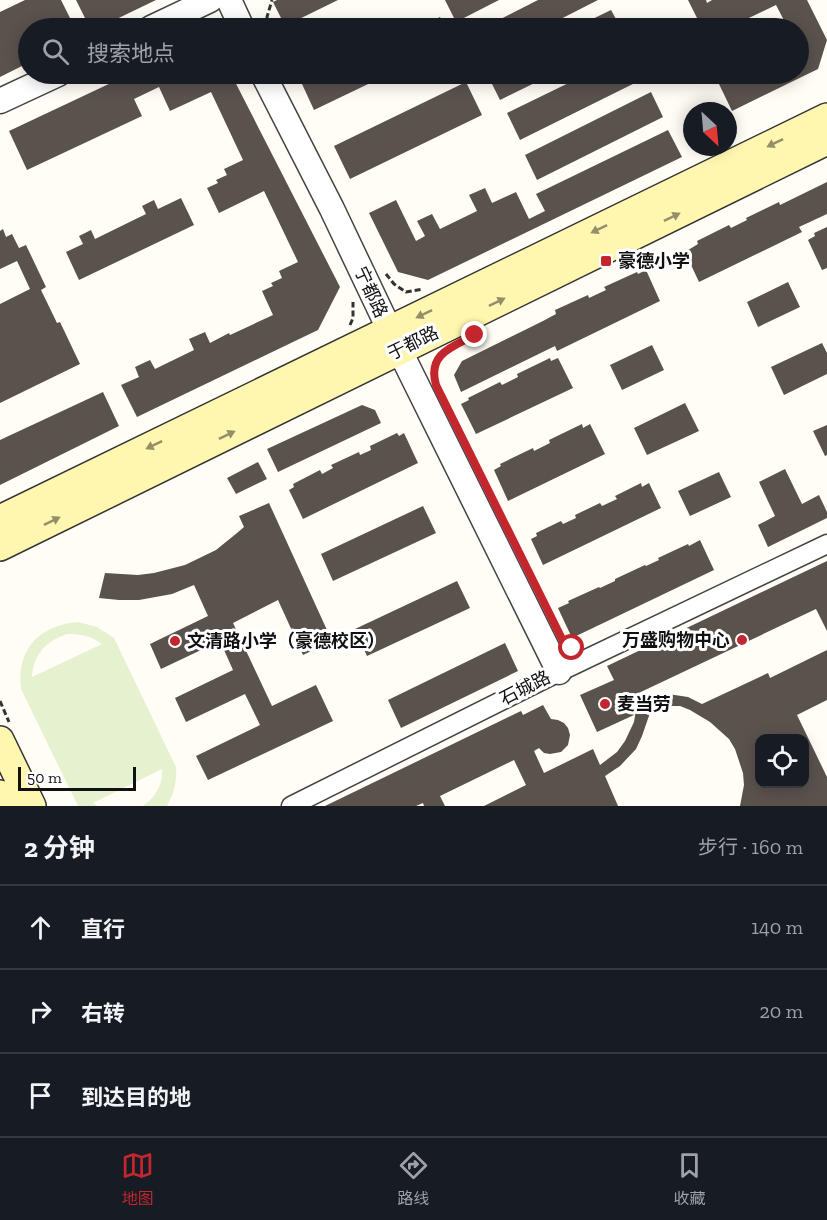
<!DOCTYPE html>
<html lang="zh">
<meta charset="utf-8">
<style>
body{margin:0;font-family:"Zilla Slab","Noto Sans SC",serif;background:#242831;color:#f1f3f6}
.controls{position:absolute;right:18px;bottom:18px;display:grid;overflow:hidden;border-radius:12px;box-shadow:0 3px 15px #0003}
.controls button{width:54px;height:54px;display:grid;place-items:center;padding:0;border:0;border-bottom:2px solid #363941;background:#171b24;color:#f1f3f6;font:30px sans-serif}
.compass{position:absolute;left:683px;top:102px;width:54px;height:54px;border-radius:50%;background:#171b24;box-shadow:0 3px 15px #0003;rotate:154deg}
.scale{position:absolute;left:18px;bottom:15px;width:118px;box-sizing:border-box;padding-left:6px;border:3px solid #111;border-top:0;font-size:16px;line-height:21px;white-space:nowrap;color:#111;-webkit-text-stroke:4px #fff;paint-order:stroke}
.stop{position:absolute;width:18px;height:18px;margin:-14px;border:4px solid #c4262e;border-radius:50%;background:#fff}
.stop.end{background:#c4262e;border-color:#fff;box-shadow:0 2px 6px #0008}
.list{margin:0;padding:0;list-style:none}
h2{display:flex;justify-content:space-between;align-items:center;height:78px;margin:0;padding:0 24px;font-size:26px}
h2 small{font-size:20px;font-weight:400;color:#9ea1a6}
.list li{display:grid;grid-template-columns:39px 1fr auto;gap:18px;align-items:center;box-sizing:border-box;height:84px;padding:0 24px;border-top:2px solid #363941}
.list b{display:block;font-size:22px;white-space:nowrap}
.list em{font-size:20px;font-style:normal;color:#9ea1a6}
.icon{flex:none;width:33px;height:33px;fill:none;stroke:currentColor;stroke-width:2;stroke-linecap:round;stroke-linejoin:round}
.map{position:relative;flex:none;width:827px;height:806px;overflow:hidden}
.search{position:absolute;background:#171b24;box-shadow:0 3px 15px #0003;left:18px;right:18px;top:18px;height:66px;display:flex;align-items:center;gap:15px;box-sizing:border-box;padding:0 21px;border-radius:33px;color:#9ea1a6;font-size:22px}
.sheet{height:330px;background:#171b24}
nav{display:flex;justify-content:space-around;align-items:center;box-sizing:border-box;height:84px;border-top:2px solid #363941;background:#171b24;font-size:16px;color:#9ea1a6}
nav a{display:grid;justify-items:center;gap:3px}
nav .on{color:#c4262e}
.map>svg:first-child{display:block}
.pitch{fill:#e6f2cf;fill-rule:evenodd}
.building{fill:#5a524d;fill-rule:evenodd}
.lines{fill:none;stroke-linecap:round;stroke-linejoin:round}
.minor-casing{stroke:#444;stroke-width:21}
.tertiary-casing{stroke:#444;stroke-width:27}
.secondary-casing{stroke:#333;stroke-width:30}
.path{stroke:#333;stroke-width:3;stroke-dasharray:6 3;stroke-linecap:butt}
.minor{stroke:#fff;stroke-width:18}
.tertiary{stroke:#fff;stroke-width:24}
.secondary{stroke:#fff6b0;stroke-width:27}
.oneway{fill:#948f68}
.route{stroke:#c4262e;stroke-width:8}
.poi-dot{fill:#c4262e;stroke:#fff;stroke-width:2}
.labels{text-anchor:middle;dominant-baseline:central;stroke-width:6;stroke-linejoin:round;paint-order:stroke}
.poi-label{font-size:18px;font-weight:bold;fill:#111;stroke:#fff;text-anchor:start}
.street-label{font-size:18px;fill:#111;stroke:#fff}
</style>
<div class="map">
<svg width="827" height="806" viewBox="0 0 827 806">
<rect width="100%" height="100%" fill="#fffdf5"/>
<path class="pitch" d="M78,622L97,627L114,638L176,767C177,782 174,793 167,806H143C156,797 163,784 162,769L93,803L97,806H78L21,689C16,650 39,625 78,622ZM67,634C81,634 91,636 102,644L32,677C33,655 46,641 67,634Z"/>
<path class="building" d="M25,0H61L75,28H28V63L0,77V12Z
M76,0H156L98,28H90Z
M277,0H338L285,26L273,2Z
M445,0H499L456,22Z
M538,0H598L543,28H483Z
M688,0H706L707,3L712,0H807L827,40L818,69L732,111L719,84L740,74H798V28H788L776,5L728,28H702Z
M611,10L621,28H574Z
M440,17L446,28H417Z
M130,74H231L340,287L318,330L137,417L121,385L139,377L135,367L150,360L155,369L194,350L189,339L205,332L210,343L229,333L230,335L273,315L262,291L273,286L271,283L282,278L279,271L298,262L264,191L219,213L207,188L218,183L216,180L227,175L224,169L243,160L211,92L170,111L159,87L134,99L142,116L27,170L9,131Z
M324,74H389L314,110L302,84Z
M487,74H553L500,100Z
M587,74H643L645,78L520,140L507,113Z
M466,82L482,115L350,179L334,146Z
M651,92L663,117L537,180L525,155Z
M668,130L682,157L428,280L398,272L369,213L396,200L416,241L425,236L417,221L432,214L440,229L477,211L469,195L485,188L492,203L516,192L529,219L545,211L536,194Z
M827,182V214L799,227L802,232L699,282L685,252L698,244L697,241L729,225L731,228L747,220L746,218L779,202L780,205Z
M181,198L194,225L79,280L66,252L83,244L79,236L91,230L95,239L146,214L142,206L154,200L158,209Z
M827,227V268L822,270L808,240L815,236L814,233Z
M3,229L6,237L12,234L19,248L26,245L46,287L41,290L57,323L60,322L80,364L0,403V304L30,289L17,261L0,269V231Z
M646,270L660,301L557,351L555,346L461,392L454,375L462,361L543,321L556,314L555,310L588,295L589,298L606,290L604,287L637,272L638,274Z
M788,282L800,307L758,327L747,302Z
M822,343L827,353V374L784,395L771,367Z
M652,345L664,370L622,390L610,365Z
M550,358L551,361L558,358L573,388L476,434L461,404L469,400L468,398L500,382L502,385L518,377L517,374Z
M103,392L119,426L0,485V440Z
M685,403L699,431L647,455L634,428Z
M362,405L375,410L381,423L278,472L267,449Z
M582,424L583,428L590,424L605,454L508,501L494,470L501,466L500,464L533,448L534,451L550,443L549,440Z
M827,425V455L825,456L813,431Z
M397,433L399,436L404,433L418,463L303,519L289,490L294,487L293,484L320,470L322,474L333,468L331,465L359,452L360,455L371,450L370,446Z
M258,462L267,479L236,494L227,478Z
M785,469L802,504L819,495L827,512V518L768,547L758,525L775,516L759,482Z
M719,472L731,497L690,516L678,491Z
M641,483L642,487L649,483L661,508L543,565L531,539L537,536L536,533L561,521L563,524L576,518L575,515L600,503L602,506L617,499L615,496Z
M269,503L332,641L303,655L278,600L233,623L272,706L316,685L333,721L208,780L196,756L260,725L245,694L186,722L175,698L233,670L220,641L161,669L150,644L208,616L194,585L172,594L139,600H119L99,598L105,573L138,575L154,573L185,565L216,550L237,533L244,527L239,516Z
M423,506L436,533L333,581L321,554Z
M700,540L714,570L572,638L558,608L569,603L568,601L599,587L600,588L615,581V579L645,565L646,566L659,560L658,558L688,544L689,546Z
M827,561V631L816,609L626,699L634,715L597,732L580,695L614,680L607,666Z
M457,581L470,608L367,656L355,629Z
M505,643L518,671L401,728L388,700Z
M827,650V700L797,715L827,777V806H740L744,785L743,773L735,749L729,739L710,722L690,710L680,706H669L659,707L651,710L642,736L636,749L620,766L605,776L618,806H484L526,785L514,760L440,796L445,806H424L423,803L416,806H325L521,711L523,715L543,705L551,719L558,720L564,723L568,728L570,735L568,745L561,752L550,754L544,753L539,748L534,751L544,773L593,749L600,765L617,752L625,741L634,722L637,703L657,695L668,694L688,697L702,704L768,673L770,678ZM760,738H804V784H760Z"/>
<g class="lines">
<g class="minor-casing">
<path id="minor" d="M291,806L559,672L827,544"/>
</g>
<g class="tertiary-casing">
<path id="tertiary" d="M229,0L242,28
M151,28L210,0
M263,74L332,209L390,331L559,672
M0,101L58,74"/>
</g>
<g class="secondary-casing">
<path id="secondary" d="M0,519L827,117
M0,547L827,141
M0,740L32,806
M0,794L6,806"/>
</g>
<path class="path" d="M119,28L133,21
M268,28L267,17L272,0
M75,82L92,74
M386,274L394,284L406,292L423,289
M350,325L353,318V302
M433,374C434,365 438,360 443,354
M0,701L9,722"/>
<use href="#minor" class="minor"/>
<use href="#tertiary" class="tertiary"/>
<use href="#secondary" class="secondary"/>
</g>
<defs><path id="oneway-solid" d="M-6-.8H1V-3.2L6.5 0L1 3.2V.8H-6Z" transform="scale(1.5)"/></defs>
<g class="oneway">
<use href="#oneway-solid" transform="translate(775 143) rotate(154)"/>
<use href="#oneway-solid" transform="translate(672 217) rotate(-26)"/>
<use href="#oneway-solid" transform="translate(599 229) rotate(154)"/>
<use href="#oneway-solid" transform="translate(497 302) rotate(-26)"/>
<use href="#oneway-solid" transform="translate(424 314) rotate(154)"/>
<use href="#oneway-solid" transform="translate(227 435) rotate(-26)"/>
<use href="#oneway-solid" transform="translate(154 445) rotate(154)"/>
<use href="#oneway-solid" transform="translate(52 521) rotate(-26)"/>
</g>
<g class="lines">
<path class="route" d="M475,335C452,347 427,354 436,385L565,645L572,648"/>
</g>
<g class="poi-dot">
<rect x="600" y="255" width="12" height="12" rx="3"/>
<circle cx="742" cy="640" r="6"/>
<circle cx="175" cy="641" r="6"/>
<circle cx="605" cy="704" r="6"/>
</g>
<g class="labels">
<g class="poi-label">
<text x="618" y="261">豪德小学</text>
<text x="730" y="640" text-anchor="end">万盛购物中心</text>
<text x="187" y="641">文清路小学（豪德校区）</text>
<text x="617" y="704">麦当劳</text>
</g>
<g class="street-label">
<text transform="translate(371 292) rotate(65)">宁都路</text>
<text transform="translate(413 343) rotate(-26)">于都路</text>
<text transform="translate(525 688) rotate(-27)">石城路</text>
</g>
</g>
</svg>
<div class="controls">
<button><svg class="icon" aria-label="locate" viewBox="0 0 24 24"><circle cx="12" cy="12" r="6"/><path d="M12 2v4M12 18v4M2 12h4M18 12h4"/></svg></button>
</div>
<svg class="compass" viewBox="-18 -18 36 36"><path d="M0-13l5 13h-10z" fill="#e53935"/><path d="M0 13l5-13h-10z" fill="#9ea1a6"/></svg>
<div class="scale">50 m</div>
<div class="stop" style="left:572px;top:648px"></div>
<div class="stop end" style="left:475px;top:335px"></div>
<div class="search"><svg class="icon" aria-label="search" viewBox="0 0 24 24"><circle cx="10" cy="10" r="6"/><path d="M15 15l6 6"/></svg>搜索地点</div>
</div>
<section class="sheet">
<h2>2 分钟<small>步行 · 160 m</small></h2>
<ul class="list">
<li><svg class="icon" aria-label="ahead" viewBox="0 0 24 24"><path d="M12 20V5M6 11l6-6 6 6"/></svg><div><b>直行</b></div><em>140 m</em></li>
<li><svg class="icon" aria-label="right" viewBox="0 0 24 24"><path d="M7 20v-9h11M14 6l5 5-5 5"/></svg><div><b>右转</b></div><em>20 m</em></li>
<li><svg class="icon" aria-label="arrive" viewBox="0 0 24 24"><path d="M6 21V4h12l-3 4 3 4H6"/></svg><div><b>到达目的地</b></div></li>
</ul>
</section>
<nav>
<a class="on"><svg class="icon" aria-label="map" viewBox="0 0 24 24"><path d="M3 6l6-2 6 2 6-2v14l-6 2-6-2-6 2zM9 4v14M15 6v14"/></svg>地图</a>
<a><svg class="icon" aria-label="directions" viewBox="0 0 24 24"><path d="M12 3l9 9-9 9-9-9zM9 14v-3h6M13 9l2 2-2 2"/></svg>路线</a>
<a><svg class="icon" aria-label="saved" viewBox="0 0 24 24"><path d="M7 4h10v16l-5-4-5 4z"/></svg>收藏</a>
</nav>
